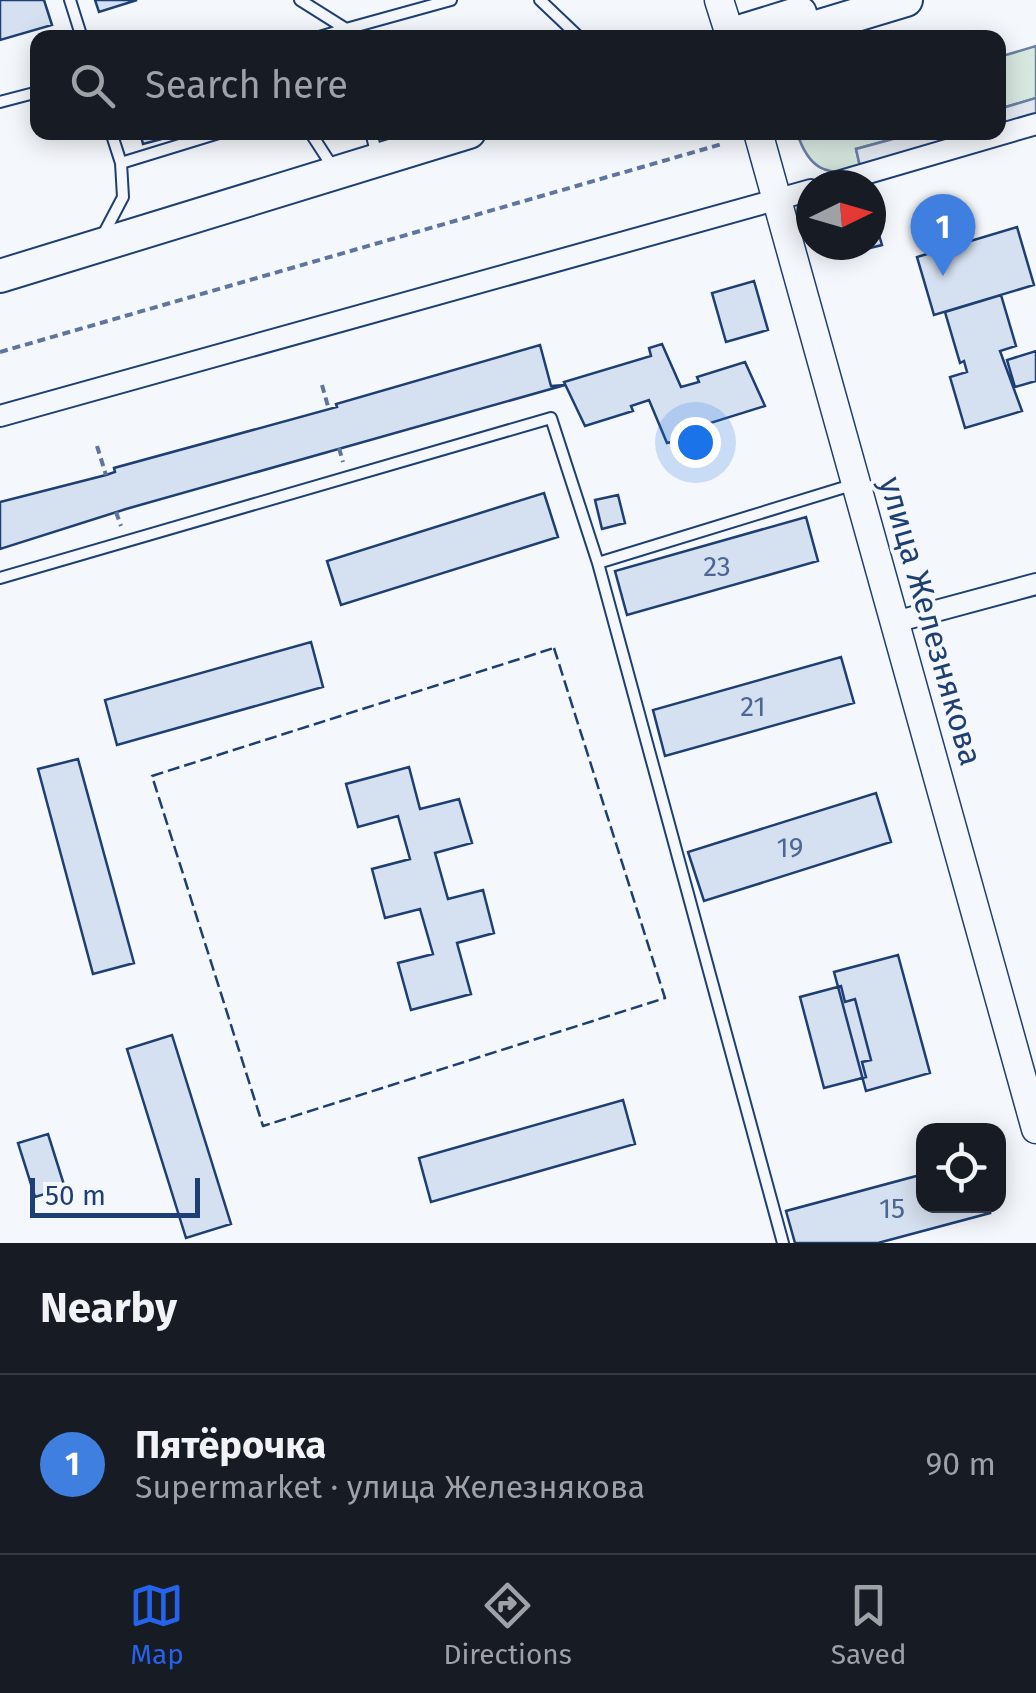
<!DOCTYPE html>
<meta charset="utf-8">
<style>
body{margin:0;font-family:"Fira Sans",sans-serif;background:#20242c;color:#f1f3f6}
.controls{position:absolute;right:30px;bottom:30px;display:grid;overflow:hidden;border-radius:20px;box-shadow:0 5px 25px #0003}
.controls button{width:90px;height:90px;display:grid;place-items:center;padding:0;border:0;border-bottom:2px solid #363941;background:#171b24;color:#f1f3f6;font:50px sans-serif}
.compass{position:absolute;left:796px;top:170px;width:90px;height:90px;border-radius:50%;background:#171b24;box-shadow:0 5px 25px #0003;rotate:85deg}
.scale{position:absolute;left:30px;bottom:25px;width:170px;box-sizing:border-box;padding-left:10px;border:5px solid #1d3f73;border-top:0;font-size:28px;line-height:35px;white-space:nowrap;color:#1d3f73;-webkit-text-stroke:8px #f4f7fb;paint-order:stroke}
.you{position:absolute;left:695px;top:442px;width:35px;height:35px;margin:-25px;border:8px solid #fff;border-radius:50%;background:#1a73e8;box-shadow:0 0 0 15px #1a73e833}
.badge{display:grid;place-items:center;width:65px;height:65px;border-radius:50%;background:#2563eb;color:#fff;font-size:32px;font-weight:700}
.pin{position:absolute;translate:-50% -82px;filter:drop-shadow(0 2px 5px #0008)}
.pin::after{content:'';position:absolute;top:52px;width:35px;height:30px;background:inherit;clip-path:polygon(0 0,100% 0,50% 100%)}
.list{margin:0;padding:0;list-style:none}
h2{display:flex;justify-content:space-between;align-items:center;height:130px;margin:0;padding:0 40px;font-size:42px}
h2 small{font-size:32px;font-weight:400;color:#9ea1a6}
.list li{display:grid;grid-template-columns:65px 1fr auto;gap:30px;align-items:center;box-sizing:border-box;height:180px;padding:0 40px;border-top:2px solid #363941}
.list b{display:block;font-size:38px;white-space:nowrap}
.list p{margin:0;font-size:32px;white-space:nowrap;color:#9ea1a6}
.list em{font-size:32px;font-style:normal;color:#9ea1a6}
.icon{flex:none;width:55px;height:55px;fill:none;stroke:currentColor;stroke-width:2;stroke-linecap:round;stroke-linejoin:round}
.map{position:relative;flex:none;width:1036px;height:1243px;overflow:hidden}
.search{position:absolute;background:#171b24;box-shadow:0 5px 25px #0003;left:30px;right:30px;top:30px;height:110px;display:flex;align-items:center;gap:25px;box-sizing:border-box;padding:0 35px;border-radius:20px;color:#9ea1a6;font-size:38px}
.sheet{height:310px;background:#171b24}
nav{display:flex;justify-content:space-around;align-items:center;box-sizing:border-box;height:140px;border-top:2px solid #363941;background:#171b24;font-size:28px;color:#9ea1a6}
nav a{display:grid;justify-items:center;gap:5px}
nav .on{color:#2563eb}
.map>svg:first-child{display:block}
.green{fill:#d7e8df;stroke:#687fa3;stroke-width:2.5}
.parking{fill:#e3e8f0;stroke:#687fa3;stroke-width:2.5}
.building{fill:#d5e0f0;stroke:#1d3f73;stroke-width:2.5}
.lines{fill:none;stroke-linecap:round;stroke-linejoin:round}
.lane-casing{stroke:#1d3f73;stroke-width:14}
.street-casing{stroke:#1d3f73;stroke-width:24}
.secondary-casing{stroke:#1d3f73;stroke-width:31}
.primary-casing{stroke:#1d3f73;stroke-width:36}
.path{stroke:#5e769c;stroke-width:4;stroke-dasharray:8 5;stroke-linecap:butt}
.lane{stroke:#f4f7fb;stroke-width:10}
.street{stroke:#f4f7fb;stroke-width:20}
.secondary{stroke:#f4f7fb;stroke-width:28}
.primary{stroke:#f4f7fb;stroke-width:32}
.fence{stroke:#1d3f73;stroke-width:2.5;stroke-dasharray:12 5;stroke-linecap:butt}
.labels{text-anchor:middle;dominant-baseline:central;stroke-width:8;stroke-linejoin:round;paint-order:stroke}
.number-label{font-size:28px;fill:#4b6792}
.street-label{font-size:32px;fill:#1d3f73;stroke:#f4f7fb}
</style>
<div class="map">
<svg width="1036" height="1243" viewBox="0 0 1036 1243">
<rect width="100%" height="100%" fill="#f4f7fb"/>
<path class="green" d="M1036,46V98L999,109V57Z
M797,133H915L856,149L861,171C825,176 809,169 797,133Z"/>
<path class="parking" d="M1036,98V124L862,175L856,149L915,133L998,132L999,109Z"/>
<path class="building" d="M0,0H44L52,25L0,40Z
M95,0H137L99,12Z
M140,132H188L143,144Z
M1017,227L1034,285L934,315L917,257Z
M877,228L882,245L858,251L857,245H871V230Z
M754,281L768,330L726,342L712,293Z
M1001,295L1016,346L1000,351L1022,411L965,428L950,377L967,372L964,361L960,363L945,312Z
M662,344L681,387L699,382L697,377L745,362L765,406L678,433L680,440L667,443L649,400L631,406L633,411L585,426L564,382L651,356L649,348Z
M540,345L551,386L565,385L126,509L0,549V502L106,475L115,472L114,468L337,407L336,404Z
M1036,351V381L1015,387L1007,360Z
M544,493L558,537L341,605L327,561Z
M618,495L625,523L602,529L595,500Z
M806,517L818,561L627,615L615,571Z
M311,642L323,687L117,745L105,700Z
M841,657L854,703L665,756L653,710Z
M78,759L134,963L93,974L38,769Z
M409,767L420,809L459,799L472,843L435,853L448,899L483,890L494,933L457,943L471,994L411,1010L398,963L433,954L420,909L385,918L372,869L410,859L398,816L358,827L346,784Z
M876,793L891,842L704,901L688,852Z
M898,955L930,1073L866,1091L834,972Z
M841,986L845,1002L855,999L871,1060L862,1062L866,1077L824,1088L800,997Z
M172,1035L231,1224L186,1238L127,1049Z
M623,1100L635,1144L431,1202L419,1158Z
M48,1134L65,1188L35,1197L18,1143Z
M924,1174V1206H988L990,1213L878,1243H795L786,1211Z"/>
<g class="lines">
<g class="lane-casing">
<path id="lane" d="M70,0L82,38
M300,0L346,29
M540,0L580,38
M316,38L346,29
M348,38L346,29L451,0
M0,102L38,92
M111,132L121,163
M310,132L334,169
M371,132L377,156
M103,235L123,197L121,163L222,132
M598,563L855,484
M0,578L551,418L598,563L783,1243"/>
</g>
<g class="street-casing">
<path id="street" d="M827,185L1036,124
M0,416L811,190
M895,622L1036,584"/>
</g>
<g class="secondary-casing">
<path id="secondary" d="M719,0L731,38
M758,132L1036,1129"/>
</g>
<g class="primary-casing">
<path id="primary" d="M741,38L745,30L800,13
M780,38L906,0
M0,276L469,132"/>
</g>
<path class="path" d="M0,352L722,144
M322,385L329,410
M97,446L106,475
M339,448L343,462
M116,512L121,526"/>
<use href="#lane" class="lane"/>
<use href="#street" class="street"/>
<use href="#secondary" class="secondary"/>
<use href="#primary" class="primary"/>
<path class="fence" d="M554,648L665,998L263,1126L152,776Z"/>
</g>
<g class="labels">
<g class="number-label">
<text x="717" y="566">23</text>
<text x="753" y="706">21</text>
<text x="790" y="847">19</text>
<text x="892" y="1208">15</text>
</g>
<g class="street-label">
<text transform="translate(931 621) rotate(74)">улица Железнякова</text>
</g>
</g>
</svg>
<div class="controls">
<button><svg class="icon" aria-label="locate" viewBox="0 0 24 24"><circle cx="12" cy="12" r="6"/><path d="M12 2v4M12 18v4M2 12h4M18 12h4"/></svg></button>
</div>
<svg class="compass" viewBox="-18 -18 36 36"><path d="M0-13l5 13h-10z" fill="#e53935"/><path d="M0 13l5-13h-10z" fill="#9ea1a6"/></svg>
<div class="scale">50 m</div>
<div class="you"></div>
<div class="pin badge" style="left:943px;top:276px;background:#3f7fe0">1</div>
<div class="search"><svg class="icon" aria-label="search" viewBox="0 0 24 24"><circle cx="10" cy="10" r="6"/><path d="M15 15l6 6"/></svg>Search here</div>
</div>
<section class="sheet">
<h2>Nearby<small></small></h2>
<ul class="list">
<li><span class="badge" style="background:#3f7fe0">1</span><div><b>Пятёрочка</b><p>Supermarket · улица Железнякова</p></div><em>90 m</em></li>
</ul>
</section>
<nav>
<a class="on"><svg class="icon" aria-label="map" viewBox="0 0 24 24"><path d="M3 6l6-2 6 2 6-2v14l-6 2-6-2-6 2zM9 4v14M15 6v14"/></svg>Map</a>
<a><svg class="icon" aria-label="directions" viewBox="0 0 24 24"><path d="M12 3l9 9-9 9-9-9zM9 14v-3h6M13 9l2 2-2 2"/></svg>Directions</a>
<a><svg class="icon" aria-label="saved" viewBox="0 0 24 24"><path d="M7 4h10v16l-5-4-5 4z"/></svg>Saved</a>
</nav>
